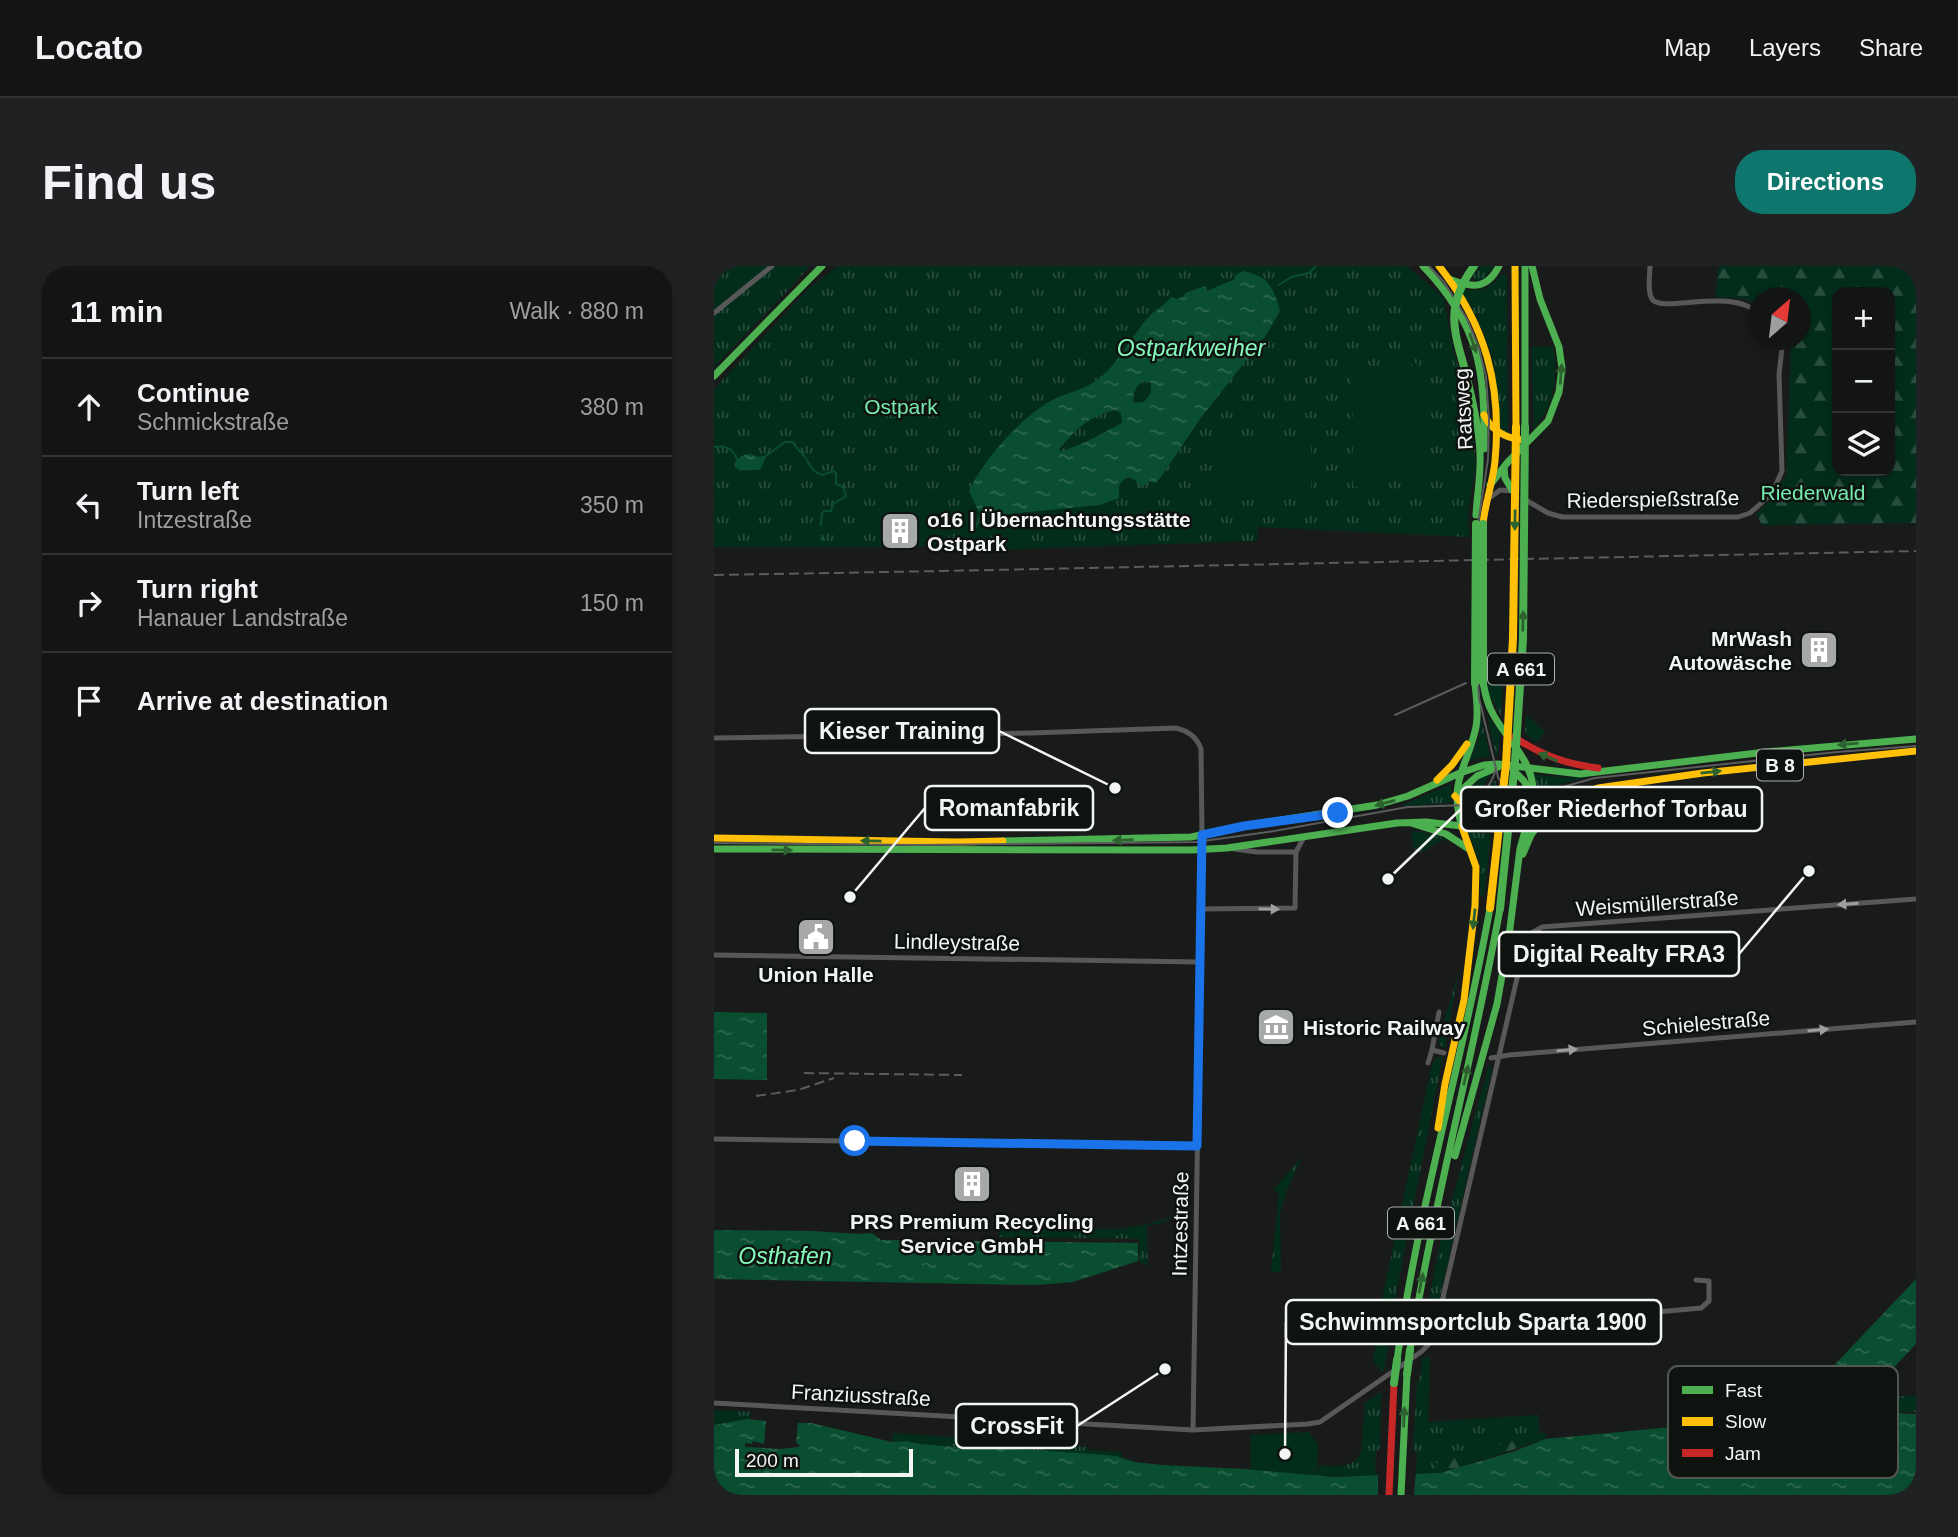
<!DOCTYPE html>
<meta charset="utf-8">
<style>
body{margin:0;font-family:Helvetica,sans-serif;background:#202122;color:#f1f3f6}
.controls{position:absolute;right:21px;top:21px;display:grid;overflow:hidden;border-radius:14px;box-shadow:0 4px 10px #0003}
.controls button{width:63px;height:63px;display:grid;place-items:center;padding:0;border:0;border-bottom:2px solid #323334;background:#131414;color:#f1f3f6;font:35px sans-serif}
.compass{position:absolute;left:1034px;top:21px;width:63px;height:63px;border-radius:50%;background:#131414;box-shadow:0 4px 10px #0003;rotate:28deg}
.scale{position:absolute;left:21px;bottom:18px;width:178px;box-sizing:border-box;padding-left:7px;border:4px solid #f3f5f4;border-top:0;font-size:19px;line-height:24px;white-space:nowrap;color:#f3f5f4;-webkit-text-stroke:5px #0f1310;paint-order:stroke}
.stop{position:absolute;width:21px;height:21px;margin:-16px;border:5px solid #1a73e8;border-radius:50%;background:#fff}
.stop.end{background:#1a73e8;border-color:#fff;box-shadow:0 2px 7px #0008}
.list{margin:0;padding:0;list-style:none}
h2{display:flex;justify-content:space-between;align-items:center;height:91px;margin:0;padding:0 28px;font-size:30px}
h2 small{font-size:23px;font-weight:400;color:#9d9ea0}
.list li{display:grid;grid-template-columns:46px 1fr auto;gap:21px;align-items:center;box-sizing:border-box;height:98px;padding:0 28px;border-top:2px solid #323334}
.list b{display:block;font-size:26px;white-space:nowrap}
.list p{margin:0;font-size:23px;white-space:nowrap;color:#9d9ea0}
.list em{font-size:23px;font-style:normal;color:#9d9ea0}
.icon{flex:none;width:38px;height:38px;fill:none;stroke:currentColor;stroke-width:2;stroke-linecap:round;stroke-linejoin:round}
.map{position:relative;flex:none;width:1202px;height:1229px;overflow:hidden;border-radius:28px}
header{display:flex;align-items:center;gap:42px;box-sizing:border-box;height:98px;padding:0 35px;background:#131414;border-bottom:2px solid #323334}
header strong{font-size:33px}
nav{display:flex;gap:38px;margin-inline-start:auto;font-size:24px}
.intro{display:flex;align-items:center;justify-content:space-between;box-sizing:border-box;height:168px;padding:0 42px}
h1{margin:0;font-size:49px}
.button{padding:18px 32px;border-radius:28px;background:#0f766e;color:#fff;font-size:24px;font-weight:700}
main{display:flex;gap:42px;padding:0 42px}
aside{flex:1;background:#131414;border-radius:28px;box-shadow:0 4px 10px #0003}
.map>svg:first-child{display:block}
.grass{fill:url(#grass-tufts)}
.forest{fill:url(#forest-firs);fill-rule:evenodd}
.pitch{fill:#032d1b;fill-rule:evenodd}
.water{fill:url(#water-ripples);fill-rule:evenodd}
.pier{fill:#191b1a}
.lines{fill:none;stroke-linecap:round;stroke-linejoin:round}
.stream{stroke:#0a4e31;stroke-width:2}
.street{stroke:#585858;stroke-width:5}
.fast{stroke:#4caf50;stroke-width:7}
.slow{stroke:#ffc107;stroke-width:7}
.jam{stroke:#c62828;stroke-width:7}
.tram{stroke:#5a5b5b;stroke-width:2}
.rail{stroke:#5a5b5b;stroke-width:2;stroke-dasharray:10 5;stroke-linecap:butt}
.fast-bridge{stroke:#4caf50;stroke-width:8}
.slow-bridge{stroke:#ffc107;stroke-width:8}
.oneway{fill:#2e6130}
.oneway2{fill:#9e9f9e}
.route{stroke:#1a73e8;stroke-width:9}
.labels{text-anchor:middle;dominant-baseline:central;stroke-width:5;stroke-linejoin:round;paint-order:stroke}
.shield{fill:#0f1310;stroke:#afb1b0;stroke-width:2}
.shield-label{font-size:19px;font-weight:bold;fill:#f3f5f4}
.park-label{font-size:21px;fill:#76ebad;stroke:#0f1310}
.street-label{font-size:21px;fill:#f3f5f4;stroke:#0f1310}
.poi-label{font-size:21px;font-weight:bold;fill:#f3f5f4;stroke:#0f1310;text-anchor:start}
.water-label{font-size:23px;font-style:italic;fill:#85fabb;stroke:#0f1310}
.key{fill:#0f1310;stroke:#535754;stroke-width:2}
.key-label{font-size:19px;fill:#f3f5f4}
.leader{fill:none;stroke:#f3f5f4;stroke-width:2.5}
.callout-dot{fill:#f3f5f4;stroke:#0f1310;stroke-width:2.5}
.callout{fill:#0f1310;stroke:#f3f5f4;stroke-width:2.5}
.callout-label{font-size:23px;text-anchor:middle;font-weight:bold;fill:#f3f5f4}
</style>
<header>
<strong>Locato</strong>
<nav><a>Map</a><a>Layers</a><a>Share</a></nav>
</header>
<div class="intro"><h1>Find us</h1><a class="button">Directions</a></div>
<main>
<aside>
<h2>11 min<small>Walk · 880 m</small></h2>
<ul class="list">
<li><svg class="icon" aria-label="ahead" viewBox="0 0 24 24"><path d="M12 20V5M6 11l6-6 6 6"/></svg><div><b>Continue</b><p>Schmickstraße</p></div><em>380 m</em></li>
<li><svg class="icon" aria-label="left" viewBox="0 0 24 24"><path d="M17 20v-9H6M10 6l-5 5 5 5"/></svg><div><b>Turn left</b><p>Intzestraße</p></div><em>350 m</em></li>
<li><svg class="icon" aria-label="right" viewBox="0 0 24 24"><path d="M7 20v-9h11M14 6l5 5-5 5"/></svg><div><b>Turn right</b><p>Hanauer Landstraße</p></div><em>150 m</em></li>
<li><svg class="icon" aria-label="arrive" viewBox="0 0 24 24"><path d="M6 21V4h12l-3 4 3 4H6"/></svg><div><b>Arrive at destination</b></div></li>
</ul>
</aside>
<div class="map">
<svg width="1202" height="1229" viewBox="0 0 1202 1229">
<defs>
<pattern id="grass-tufts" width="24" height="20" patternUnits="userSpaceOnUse" patternTransform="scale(1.75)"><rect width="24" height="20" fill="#032d1b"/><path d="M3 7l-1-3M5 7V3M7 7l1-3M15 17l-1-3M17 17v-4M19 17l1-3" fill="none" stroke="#284c3d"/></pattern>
<pattern id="forest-firs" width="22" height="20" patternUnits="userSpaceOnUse" patternTransform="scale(1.75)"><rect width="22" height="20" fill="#032d1b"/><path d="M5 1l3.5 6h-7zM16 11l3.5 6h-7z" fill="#284c3d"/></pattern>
<pattern id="water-ripples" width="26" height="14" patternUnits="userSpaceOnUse" patternTransform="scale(1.75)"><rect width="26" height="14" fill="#0a4e31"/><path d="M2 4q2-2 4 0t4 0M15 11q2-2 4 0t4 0" fill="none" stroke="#2e684f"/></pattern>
</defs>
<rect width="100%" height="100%" fill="#191b1a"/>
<path class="grass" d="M10,0H94L93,4L0,101V9Z
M124,0H693L730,32L737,74L755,140L759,166L762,200L754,246L755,271L544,261L543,275L245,285V277L230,280L179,281H0V123L95,22Z
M767,0H780L770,13L761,15L758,10Z
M787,9H793L794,168L784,164C783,141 784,119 779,97C774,72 761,48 748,26L750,23C765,26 778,22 787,9Z
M817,81H839C846,111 839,140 820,163Z
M789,413L787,450L774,426L773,415Z
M812,448L831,466L822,477L811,467Z
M773,449L786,466L784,489L782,490Z
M767,451L776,490L756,494L765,471Z
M776,508C770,520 765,526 754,533L750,530L766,512Z
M820,508L841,511L870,512L824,525Z
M780,515H782L780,537L764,538L763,535L772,527Z
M737,518V537L688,540V539Z
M697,565L709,566L737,574C720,572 718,587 703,586L699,581Z
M754,566L777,568L770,630H766V598Z
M745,703L731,783L725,778V774Z
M729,790L684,1018L670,1105L668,1106L659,1095L663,1072L660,1071L718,798L722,792Z
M775,798L778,803L722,1048L718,1060L711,1072H708L725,981Z
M588,891L572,926L566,947L567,1006H557L565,928L559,924Z
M475,940V945L442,959V958L433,960L434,1000L425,996V973L285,971V963H407L434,958L455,952Z
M709,1091H716L714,1156L824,1149L826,1167L720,1198L726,1207L702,1209L703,1187L699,1184L703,1116H705Z
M1174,1110L1183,1119V1130H1202V1146L1159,1145L1147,1142L1148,1138Z
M667,1126L666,1183L662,1185L661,1207L665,1210H603L605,1199C621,1200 639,1204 647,1186L651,1140L649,1138Z
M0,1144L37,1146L36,1153L0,1159Z
M179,1167L373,1181V1184L408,1186L407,1192L288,1182L264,1183L206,1178L193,1175L178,1176Z"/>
<path class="forest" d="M1005,0H1202V257L1048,259L1042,248L1057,233L1072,210L1077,85L1072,74H1086V32H1044V39C1032,31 1016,32 1001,31ZM1123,26H1176V205H1123Z
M826,1167H832L831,1173L738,1204L726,1207L720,1198Z"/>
<path class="pitch" d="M674,83C691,85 703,94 709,110C712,130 710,150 711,170C711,182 713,196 709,208C705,222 692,233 678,234C657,236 654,221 639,220L638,97H645L661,85ZM675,87C689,89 699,96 704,109H644C650,95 660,89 675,87ZM645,208H704C693,235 656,236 645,208Z
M597,171V232L507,235L506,173Z
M595,1166L604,1178L603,1210L537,1204V1169Z"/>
<path class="water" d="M529,5C554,10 560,21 566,45L552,69L486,153L447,211L441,217L436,215L427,222C421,211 412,207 405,220V232L386,239L294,248H266L255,225C270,193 303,156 333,137C347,128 363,126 377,118C401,105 416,72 433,53C440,44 451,40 457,31L463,33L470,30L471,27L491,20L493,25L521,13L520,10ZM431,115L437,117V127L430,136L420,137C418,128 422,118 431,115ZM401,144L407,147L408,157L372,176L346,186L345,183C365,161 372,152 401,144Z
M35,188L46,191L53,189L46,204H25L20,200C23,191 27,190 35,188Z
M0,746L53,747V814L0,813Z
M0,964L99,965L144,968L158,967L167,974L424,977V995L359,1016L323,1019L0,1013Z
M1202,1013V1078L1144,1139V1142L1148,1146L1202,1148V1229H0V1159L33,1153L52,1155L50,1178L39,1175L38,1178L31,1177V1181L67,1183L85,1181V1178L82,1177L84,1157H97L178,1176L193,1175L206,1178L264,1183L288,1182L380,1188L402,1190L421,1196L448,1199L530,1203L619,1211L726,1207L801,1185L831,1173L1054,1152L1065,1145L1068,1134L1105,1110L1109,1111Z"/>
<path class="pier" d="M702,1205L700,1229H664V1209L661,1207Z"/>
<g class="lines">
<path class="stream" d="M565,19L577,11L595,7L602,0
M0,181C12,179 18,182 23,193
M53,189L71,176H79C82,183 87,185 91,191C97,200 97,205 108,209L120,205L122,207V218L129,221L132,230L119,238L117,245H111L108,247L107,259
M260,267L266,248
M108,269V274"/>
<path class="street" d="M936,0C936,9 933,25 938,33C948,48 1019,20 1044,48
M0,3L3,0
M0,47L58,0
M774,233L786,224L799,225
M810,233L834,247L848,251H1024L1036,247L1053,232L1060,223L1068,205L1065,108L1068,82L1065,74
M0,472L317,467L462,462C475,465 483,471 487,483L488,569
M520,583L543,586H582
M486,643L581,642L582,586L590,571
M0,689L485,696
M718,784L725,746
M777,792L795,789L1202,756
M714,797L718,784L730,787
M0,873L483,880
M721,1066L987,1042L995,1035V1015L982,1014
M0,1137L479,1164L594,1158L606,1156L707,1086L714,1079L721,1066L810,682L818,667L828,661L1202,633
M479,1164L488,584"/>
<path class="fast" d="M709,0C766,59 771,105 770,183
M811,0V161
M735,13C758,22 773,24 785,0
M752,107C759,134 765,161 766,188C767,209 763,229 762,249
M0,110L108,0
M790,201L791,212L798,224
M776,219L793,197L834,155L845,126L848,102L845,81L826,33L818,0
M769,416C771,427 773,438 779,448C792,473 816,491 819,521C820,532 816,543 814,554
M799,504L810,515L816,527
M741,530L763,510L784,501
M697,557L732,568L755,583
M792,559L817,538
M748,561C734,514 753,503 762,461C765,446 762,431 761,417
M289,575L477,571L530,560L663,539L694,530L746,507L770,499L784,498L866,508L1052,486L1202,473
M0,583L477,584L513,582L683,557L712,556L748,560
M809,588L817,569L838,540
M741,890L783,738L795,670L806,583L814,554
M696,1084C720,936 759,791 786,643
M683,1094C704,941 749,794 776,642
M687,1229L693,1108"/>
<path class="slow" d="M725,0C772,59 788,120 781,195C779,216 771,237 769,258
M801,0L802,161
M770,149C778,165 791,172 808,174
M723,514L738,499L753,478
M741,530L761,552L774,561
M748,560L783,563L804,559L852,533L884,522L989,507L1202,485
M0,572L244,576L289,575
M724,862L731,818L750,734L761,640L762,601L748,561"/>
<path class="jam" d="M800,471C827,489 852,498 884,502
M675,1229L680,1117"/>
<path class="tram" d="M715,0L730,16L753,53L765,82L772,111L775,154L774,193L764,258V416L765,432L784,511C790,523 799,529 813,531
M681,449L752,417
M753,539C768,531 778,519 782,502
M0,577L204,579L482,576L554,566L694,541L786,538L881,512L1123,486L1202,480"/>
<path class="rail" d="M0,309L228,305L1202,285
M90,807L248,809
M42,830L84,824L120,812"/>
<path class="fast-bridge" d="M752,107C739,63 731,40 760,0
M769,258V416
M761,417L762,258
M786,643L801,496L809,373L811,161
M693,1108L696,1084
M680,1117L683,1094"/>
<path class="slow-bridge" d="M776,642L792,498L799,372L802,161"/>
</g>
<defs><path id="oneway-solid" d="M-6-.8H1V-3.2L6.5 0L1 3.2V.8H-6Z" transform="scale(1.75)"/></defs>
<g class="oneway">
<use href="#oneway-solid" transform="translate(759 77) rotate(71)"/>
<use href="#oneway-solid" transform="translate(847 108) rotate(-86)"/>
<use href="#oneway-solid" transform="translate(801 254) rotate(91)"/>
<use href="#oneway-solid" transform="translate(809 355) rotate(-89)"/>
<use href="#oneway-solid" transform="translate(1134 478) rotate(175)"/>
<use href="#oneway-solid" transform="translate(834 491) rotate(-157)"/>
<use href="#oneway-solid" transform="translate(997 506) rotate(-6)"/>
<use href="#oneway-solid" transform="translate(671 537) rotate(165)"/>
<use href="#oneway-solid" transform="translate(409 574) rotate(178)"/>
<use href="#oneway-solid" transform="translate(157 575) rotate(-179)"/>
<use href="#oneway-solid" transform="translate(68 584) rotate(1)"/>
<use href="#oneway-solid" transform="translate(760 653) rotate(96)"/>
<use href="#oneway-solid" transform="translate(752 809) rotate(-77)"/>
<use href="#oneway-solid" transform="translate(707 1017) rotate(-79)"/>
<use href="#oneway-solid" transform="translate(690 1151) rotate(-87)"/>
</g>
<g class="oneway2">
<use href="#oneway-solid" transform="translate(1134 638) rotate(176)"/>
<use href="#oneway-solid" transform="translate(555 643) rotate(1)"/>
<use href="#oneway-solid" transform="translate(1104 764) rotate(-5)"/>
<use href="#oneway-solid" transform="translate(853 784) rotate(-5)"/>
</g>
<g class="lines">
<path class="route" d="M141,875L483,880L488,569L530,560L624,547"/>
</g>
<defs>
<g id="building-square" transform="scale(2.0125)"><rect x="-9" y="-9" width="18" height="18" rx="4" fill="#a7a9a8" stroke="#0f1310"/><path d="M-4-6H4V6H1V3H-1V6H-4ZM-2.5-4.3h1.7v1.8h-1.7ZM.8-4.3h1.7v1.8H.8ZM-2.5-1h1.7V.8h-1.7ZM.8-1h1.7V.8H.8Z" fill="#fff"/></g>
<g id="civic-square" transform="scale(2.0125)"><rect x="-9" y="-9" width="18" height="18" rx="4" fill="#a7a9a8" stroke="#0f1310"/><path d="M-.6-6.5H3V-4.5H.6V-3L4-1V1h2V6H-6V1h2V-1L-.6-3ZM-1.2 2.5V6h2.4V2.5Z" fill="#fff"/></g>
<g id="museum-square" transform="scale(2.0125)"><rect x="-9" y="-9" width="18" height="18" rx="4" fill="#a7a9a8" stroke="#0f1310"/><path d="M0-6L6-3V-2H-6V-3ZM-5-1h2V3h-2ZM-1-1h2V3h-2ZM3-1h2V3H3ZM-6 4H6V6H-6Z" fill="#fff"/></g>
</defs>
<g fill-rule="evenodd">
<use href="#building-square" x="186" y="265"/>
<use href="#building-square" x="1105" y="384"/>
<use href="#civic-square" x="102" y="671"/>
<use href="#museum-square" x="562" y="761"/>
<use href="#building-square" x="258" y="918"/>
</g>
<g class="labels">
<g class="shield">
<rect x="774" y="387.5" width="66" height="31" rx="5"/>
<rect x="1043" y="483.5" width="46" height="31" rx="5"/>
<rect x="674" y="941.5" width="66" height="31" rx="5"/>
</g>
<g class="shield-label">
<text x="807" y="403">A 661</text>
<text x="1066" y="499">B 8</text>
<text x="707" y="957">A 661</text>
</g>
<g class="park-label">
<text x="187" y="140">Ostpark</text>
<text x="1099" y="226">Riederwald</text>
</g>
<g class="street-label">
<text transform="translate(749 143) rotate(-93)">Ratsweg</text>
<text transform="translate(939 233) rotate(-1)">Riederspießstraße</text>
<text transform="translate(943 637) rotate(-4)">Weismüllerstraße</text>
<text transform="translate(243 676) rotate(1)">Lindleystraße</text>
<text transform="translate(992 757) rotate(-5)">Schielestraße</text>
<text transform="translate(466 958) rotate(-89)">Intzestraße</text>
<text transform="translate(147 1129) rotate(3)">Franziusstraße</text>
</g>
<g class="poi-label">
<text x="213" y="253">o16 | Übernachtungsstätte<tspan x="213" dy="24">Ostpark</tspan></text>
<text x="1078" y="372" text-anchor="end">MrWash<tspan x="1078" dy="24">Autowäsche</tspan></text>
<text x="102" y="708" text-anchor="middle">Union Halle</text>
<text x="589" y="761">Historic Railway</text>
<text x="258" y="955" text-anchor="middle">PRS Premium Recycling<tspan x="258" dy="24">Service GmbH</tspan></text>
</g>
<g class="water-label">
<text x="477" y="82">Ostparkweiher</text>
<text x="71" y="990">Osthafen</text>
</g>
</g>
<rect x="954" y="1100" width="230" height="112" rx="10" class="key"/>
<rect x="968" y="1120" width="31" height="8" fill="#4caf50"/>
<rect x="968" y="1151" width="31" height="9" fill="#ffc107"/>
<rect x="968" y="1183" width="31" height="8" fill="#c62828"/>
<g class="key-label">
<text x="1011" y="1131">Fast</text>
<text x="1011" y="1162">Slow</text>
<text x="1011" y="1194">Jam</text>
</g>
<path class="leader" d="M401 522L285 465M136 631L211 542M674 613L747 543M1095 605L1025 688M571 1188L572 1056M451 1103L363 1160"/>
<g class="callout-dot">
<circle cx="401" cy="522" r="7"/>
<circle cx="136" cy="631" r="7"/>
<circle cx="674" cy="613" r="7"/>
<circle cx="1095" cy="605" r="7"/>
<circle cx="571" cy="1188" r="7"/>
<circle cx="451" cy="1103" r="7"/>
</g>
<g class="callout">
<rect x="91" y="443" width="194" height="44" rx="7"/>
<rect x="211" y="520" width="168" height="44" rx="7"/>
<rect x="747" y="521" width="301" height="44" rx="7"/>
<rect x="785" y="666" width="240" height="44" rx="7"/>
<rect x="572" y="1034" width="375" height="44" rx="7"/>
<rect x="242" y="1138" width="121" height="44" rx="7"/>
</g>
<g class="callout-label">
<text x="188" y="473">Kieser Training</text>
<text x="295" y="550">Romanfabrik</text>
<text x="897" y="551">Großer Riederhof Torbau</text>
<text x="905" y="696">Digital Realty FRA3</text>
<text x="759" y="1064">Schwimmsportclub Sparta 1900</text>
<text x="303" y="1168">CrossFit</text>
</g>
</svg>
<div class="controls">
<button>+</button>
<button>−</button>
<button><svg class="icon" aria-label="layers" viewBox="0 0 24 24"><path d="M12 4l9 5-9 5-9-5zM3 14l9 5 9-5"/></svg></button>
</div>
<svg class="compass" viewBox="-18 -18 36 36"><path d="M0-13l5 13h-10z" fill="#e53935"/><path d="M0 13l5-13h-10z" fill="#9d9ea0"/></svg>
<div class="scale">200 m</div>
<div class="stop" style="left:141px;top:875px"></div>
<div class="stop end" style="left:624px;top:547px"></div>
</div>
</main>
